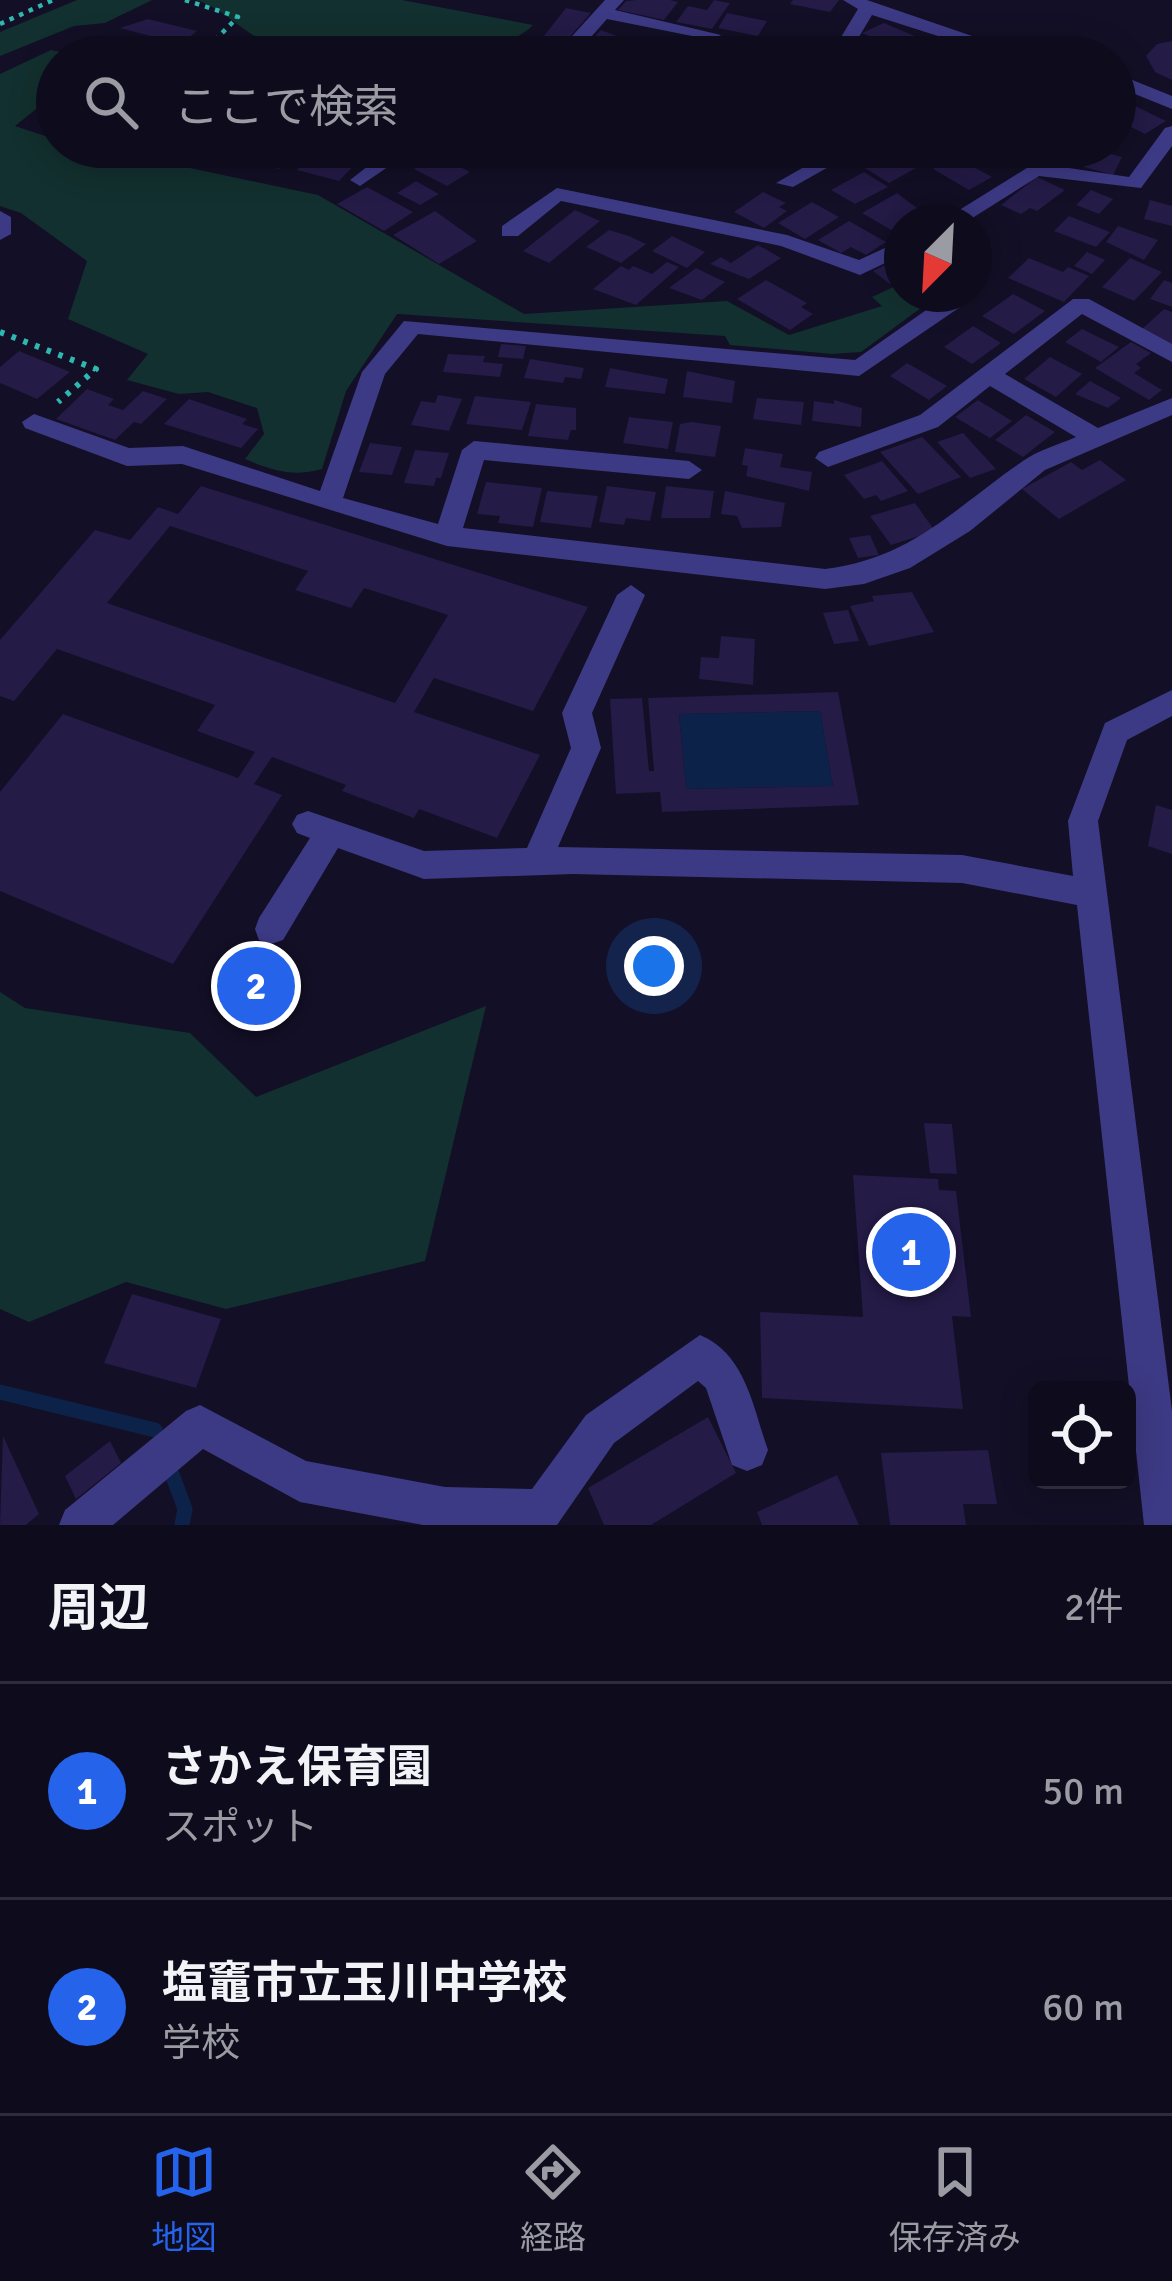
<!DOCTYPE html>
<html lang="ja">
<meta charset="utf-8">
<style>
body{margin:0;font-family:Signika,"Noto Sans JP",sans-serif;background:#171425;color:#f1f3f6}
.controls{position:absolute;right:36px;bottom:36px;display:grid;overflow:hidden;border-radius:18px;box-shadow:0 6px 30px #0003}
.controls button{width:108px;height:108px;display:grid;place-items:center;padding:0;border:0;border-bottom:3px solid #2e2b3b;background:#0e0b1c;color:#f1f3f6;font:60px sans-serif}
.compass{position:absolute;left:884px;top:204px;width:108px;height:108px;border-radius:50%;background:#0e0b1c;box-shadow:0 6px 30px #0003;rotate:204deg}
.you{position:absolute;left:654px;top:966px;width:42px;height:42px;margin:-30px;border:9px solid #fff;border-radius:50%;background:#1a73e8;box-shadow:0 0 0 18px #1a73e833}
.badge{display:grid;place-items:center;width:78px;height:78px;border-radius:50%;background:#2563eb;color:#fff;font-size:39px;font-weight:700}
.pin{position:absolute;translate:-50% -50%;border:6px solid #fff;box-shadow:0 3px 12px #0006}
.list{margin:0;padding:0;list-style:none}
h2{display:flex;justify-content:space-between;align-items:center;height:156px;margin:0;padding:0 48px;font-size:51px}
h2 small{font-size:39px;font-weight:400;color:#9b9ba3}
.list li{display:grid;grid-template-columns:78px 1fr auto;gap:36px;align-items:center;box-sizing:border-box;height:216px;padding:0 48px;border-top:3px solid #2e2b3b}
.list b{display:block;font-size:45px;white-space:nowrap}
.list p{margin:0;font-size:39px;white-space:nowrap;color:#9b9ba3}
.list em{font-size:39px;font-style:normal;color:#9b9ba3}
.icon{flex:none;width:66px;height:66px;fill:none;stroke:currentColor;stroke-width:2;stroke-linecap:round;stroke-linejoin:round}
.map{position:relative;flex:none;width:1172px;height:1525px;overflow:hidden}
.search{position:absolute;background:#0e0b1c;box-shadow:0 6px 30px #0003;left:36px;right:36px;top:36px;height:132px;display:flex;align-items:center;gap:30px;box-sizing:border-box;padding:0 42px;border-radius:66px;color:#9b9ba3;font-size:45px}
.sheet{height:588px;background:#0e0b1c}
nav{display:flex;justify-content:space-around;align-items:center;box-sizing:border-box;height:168px;border-top:3px solid #2e2b3b;background:#0e0b1c;font-size:33px;color:#9b9ba3}
nav a{display:grid;justify-items:center;gap:6px}
nav .on{color:#2563eb}
.map>svg:first-child{display:block}
.green{fill:#12302f}
.water{fill:#0c2248}
.lines{fill:none;stroke-linecap:round;stroke-linejoin:round}
.stream{stroke:#0c2248;stroke-width:15}
.building{fill:#241b47;fill-rule:evenodd}
.path-far1{stroke:#2fb8b0;stroke-width:4.5;stroke-dasharray:4.5 6;stroke-linecap:butt}
.path{stroke:#2fb8b0;stroke-width:6;stroke-dasharray:4.5 8;stroke-linecap:butt}
.minor{fill:#3d3a85;fill-rule:evenodd}
</style>
<div class="map">
<svg width="1172" height="1525" viewBox="0 0 1172 1525">
<rect width="100%" height="100%" fill="#130f26"/>
<path class="green" d="M77,0H152L105,23L74,26L0,56V32Z
M196,0H402L533,25C493,68 312,64 260,39C237,27 222,8 196,0Z
M51,50L82,57H57V92L15,126L57,140V147H91L318,195L524,314L727,301L789,335L882,306L872,297L902,283V294H940L861,352L832,354L730,345L725,336L397,314L346,391L322,469C293,477 273,471 245,459L264,434L257,408L208,392L179,394L127,380L148,354L68,319L87,261L21,213L0,206V74Z
M0,992L25,1008L190,1033L256,1097L486,1006L425,1261L226,1309L126,1282L29,1322L0,1309Z"/>
<path class="water" d="M820,711L833,786L686,789L679,714Z"/>
<g class="lines">
<path class="stream" d="M0,1392L155,1430
M172,1474L185,1509L182,1525"/>
</g>
<path class="building" d="M637,0H670L678,2L664,20L618,10L626,1Z
M714,0L730,3L712,29L676,22L688,6L707,10Z
M793,0H839L830,12L790,4Z
M566,8L591,13L566,41L544,36Z
M727,13L767,21L758,36L718,28Z
M148,19L197,31L181,44L120,28Z
M884,23L917,37L900,49L862,33Z
M601,30L619,37L646,42L636,54L594,47L589,43Z
M655,39L695,48L687,57L642,56Z
M709,39L755,45L751,57L704,53Z
M777,40L805,46L829,49L824,57L767,53Z
M1172,41V80L1155,72L1146,56L1157,44Z
M1127,102L1166,121L1145,134L1115,119V109Z
M239,147H267L293,154L279,169L229,156Z
M443,147H488L499,152L480,165Z
M774,147H809L816,151L786,168L761,154Z
M897,147H963L930,165Z
M1008,147H1060L1032,163Z
M1079,147H1085L1122,157L1113,175L1070,163Z
M317,150L358,161L339,181L297,170Z
M898,150L923,164L889,183L865,168Z
M436,155L470,172L447,186L414,169Z
M955,157L992,177L969,190L933,169Z
M864,172L888,187L855,204L831,190Z
M1037,177L1065,190L1037,211L1030,208L1021,214L1001,205Z
M416,181L439,194L420,205L397,193Z
M367,187L413,212L384,231L337,204Z
M1091,190L1113,199L1099,214L1076,205Z
M763,192L786,203L779,207L787,211L764,228L734,212Z
M897,193L929,217L902,222L898,234L862,213Z
M1150,200L1172,206V226L1144,219Z
M812,202L839,217L805,239L778,223Z
M575,210L600,221L549,263L523,251Z
M435,211L477,241L439,264L393,235Z
M1069,216L1110,232L1096,247L1054,231Z
M849,221L886,242L866,255L851,247L841,253L818,240Z
M1118,226L1158,240L1144,260L1106,242Z
M609,230L629,236L646,244L621,263L586,247Z
M672,236L705,252L687,268L652,251Z
M758,245L781,258L749,279L710,264L721,257L731,263Z
M1087,252L1105,260L1092,274L1074,266Z
M902,257V278L890,284L873,271Z
M1029,258L1063,272L1068,267L1089,276L1064,302L1008,278Z
M1130,258L1162,272L1134,301L1102,287Z
M667,262L679,267L636,305L593,289L621,266L629,270L633,266L652,274Z
M696,268L725,282L702,300L669,288Z
M766,280L807,303L801,307L813,314L790,330L737,299Z
M1164,280L1172,283V307L1150,299Z
M1013,294L1045,311L1014,334L982,316Z
M1164,309L1172,312V345L1141,330Z
M973,326L1001,343L972,364L944,347Z
M1082,329L1119,347L1101,362L1065,342Z
M1131,342L1151,353L1136,364L1141,368L1134,373L1162,390L1149,400L1095,368Z
M501,344L526,346L523,359L498,357Z
M19,351L70,372L37,399L0,383V367Z
M448,354L485,356L483,362L503,364L500,377L443,372Z
M1050,357L1082,374L1056,397L1024,379Z
M530,359L584,368L581,379L565,377L563,383L524,378Z
M907,363L947,386L929,400L890,376Z
M610,368L668,379L665,394L605,387Z
M687,371L735,381L732,403L683,397Z
M1090,381L1121,398L1108,408L1075,394Z
M87,389L114,399L108,405L123,410L143,391L167,399L141,424L134,422L115,440L56,419Z
M438,395L462,399L449,431L411,425L421,401L435,403Z
M475,396L531,402L522,430L466,424Z
M757,398L804,402L801,425L753,419Z
M189,399L247,419L242,424L258,429L241,448L164,424Z
M834,400L862,408L861,427L812,421L814,401L834,404Z
M978,400L1012,421L990,438L955,417Z
M536,404L576,408V430H571L568,440L528,436Z
M1026,415L1055,432L1023,457L995,440Z
M629,417L673,422L668,449L623,443Z
M691,422L721,426L715,457L675,452L680,424Z
M963,433L996,469L970,478L937,442Z
M922,437L961,477L918,494L880,452Z
M370,443L402,447L392,475L359,472Z
M745,448L783,454L780,467L812,472L809,491L746,476L748,466L742,465Z
M415,450L449,453L441,478H436L434,486L404,483Z
M1100,460L1126,480L1059,519L1022,489L1071,462L1082,470Z
M882,461L908,491L881,501L876,495L864,499L844,475Z
M486,482L542,488L533,527L498,523L500,516L477,514Z
M201,486L588,607L533,711L434,678L414,712L540,755L497,838L419,809L414,818L342,791L346,785L272,757L254,784L282,795L173,964L0,891V792L63,714L238,778L255,752L197,731L215,705L57,649L14,701L0,696V640L95,530L130,540L158,507L178,514ZM170,526L308,571L295,590L351,608L364,588L448,615L395,703L107,603Z
M607,486L656,492L650,521L626,518L624,525L599,522Z
M666,486L714,491L710,518H661Z
M547,491L598,496L591,528L540,522Z
M725,491L785,503L781,527L742,528L737,516L721,514Z
M915,503L935,531L891,545L870,516Z
M870,535L879,555L858,558L849,538Z
M912,592L934,632L869,646L850,606L874,601L872,596Z
M848,610L859,641L834,644L823,613Z
M721,636L755,639L753,685L699,679L701,657L719,658Z
M838,692L859,805L662,812L660,792L616,794L610,699L642,698L649,771H654L648,698ZM820,711L833,786L686,789L679,714Z
M1156,805L1172,810V854L1148,846Z
M924,1123L952,1124L957,1174L930,1173Z
M853,1175L938,1179L939,1190L956,1191L971,1317L952,1316L963,1409L762,1398L760,1312L863,1317Z
M132,1294L221,1319L196,1388L104,1363Z
M708,1417L736,1473L651,1525H604L588,1488Z
M3,1436L39,1514L26,1525H0Z
M110,1441L121,1463L76,1499L65,1476Z
M988,1450L997,1504H963L966,1525H890L881,1453Z
M837,1475L859,1525H762L757,1512Z"/>
<g class="lines">
<path class="path-far1" d="M185,0L238,17L198,57
M0,24L53,0"/>
<path class="path" d="M0,332L96,369L58,402"/>
<path class="minor" d="M605,0H624L615,10L721,35L712,40L607,19L583,46L615,57H553Z
M843,0H867L1033,57H1004L872,15L847,57H829L858,9Z
M1115,73L1172,96V109L1115,86Z
M1172,126V146L1141,188L1039,176L966,222H940L1035,163L1129,177L1165,128Z
M338,147H417L360,186L350,180L377,159Z
M839,147H864L793,187L776,183Z
M557,188L787,235L859,260L902,240V255L860,275L781,246L561,201L518,236H502V226Z
M0,211L11,217V234L0,240Z
M974,292L975,294L972,299L859,376L418,334L385,374L343,498L438,524L462,450L474,441L689,461L702,470L689,479L484,460L463,528L825,569C913,558 954,508 1023,461C1038,450 1058,445 1076,437L990,386L938,427L828,467L815,458L819,452L920,415L1073,299H1089L1172,344V362L1082,314L1005,374L1098,428L1172,398V415L1045,470L970,531L910,568L864,584L825,589L447,546L182,464L127,466L25,428L22,422L34,414L129,448L183,446L320,491L362,372L404,321L855,360L949,294Z
M631,585L645,595L592,713L601,748L558,847L962,855L1073,876L1068,821L1105,723L1172,690V716L1127,740L1098,821L1172,1411V1525H1144L1077,905L962,883L573,874L424,879L338,848L283,940L271,944L259,940L255,929L259,918L310,838L297,833L292,824L297,815L308,811L424,851L527,848L571,748L562,713L617,595Z
M700,1335C746,1354 753,1408 768,1450L762,1465L747,1471L732,1465L706,1388L698,1381L614,1443L557,1525H423L300,1502L203,1449L113,1525H59L65,1510L186,1411L200,1405L306,1461L445,1487L532,1489L586,1415Z"/>
</g>
</svg>
<div class="controls">
<button><svg class="icon" aria-label="locate" viewBox="0 0 24 24"><circle cx="12" cy="12" r="6"/><path d="M12 2v4M12 18v4M2 12h4M18 12h4"/></svg></button>
</div>
<svg class="compass" viewBox="-18 -18 36 36"><path d="M0-13l5 13h-10z" fill="#e53935"/><path d="M0 13l5-13h-10z" fill="#9b9ba3"/></svg>
<div class="you"></div>
<div class="pin badge" style="left:911px;top:1252px">1</div>
<div class="pin badge" style="left:256px;top:986px">2</div>
<div class="search"><svg class="icon" aria-label="search" viewBox="0 0 24 24"><circle cx="10" cy="10" r="6"/><path d="M15 15l6 6"/></svg>ここで検索</div>
</div>
<section class="sheet">
<h2>周辺<small>2件</small></h2>
<ul class="list">
<li><span class="badge">1</span><div><b>さかえ保育園</b><p>スポット</p></div><em>50 m</em></li>
<li><span class="badge">2</span><div><b>塩竈市立玉川中学校</b><p>学校</p></div><em>60 m</em></li>
</ul>
</section>
<nav>
<a class="on"><svg class="icon" aria-label="map" viewBox="0 0 24 24"><path d="M3 6l6-2 6 2 6-2v14l-6 2-6-2-6 2zM9 4v14M15 6v14"/></svg>地図</a>
<a><svg class="icon" aria-label="directions" viewBox="0 0 24 24"><path d="M12 3l9 9-9 9-9-9zM9 14v-3h6M13 9l2 2-2 2"/></svg>経路</a>
<a><svg class="icon" aria-label="saved" viewBox="0 0 24 24"><path d="M7 4h10v16l-5-4-5 4z"/></svg>保存済み</a>
</nav>
